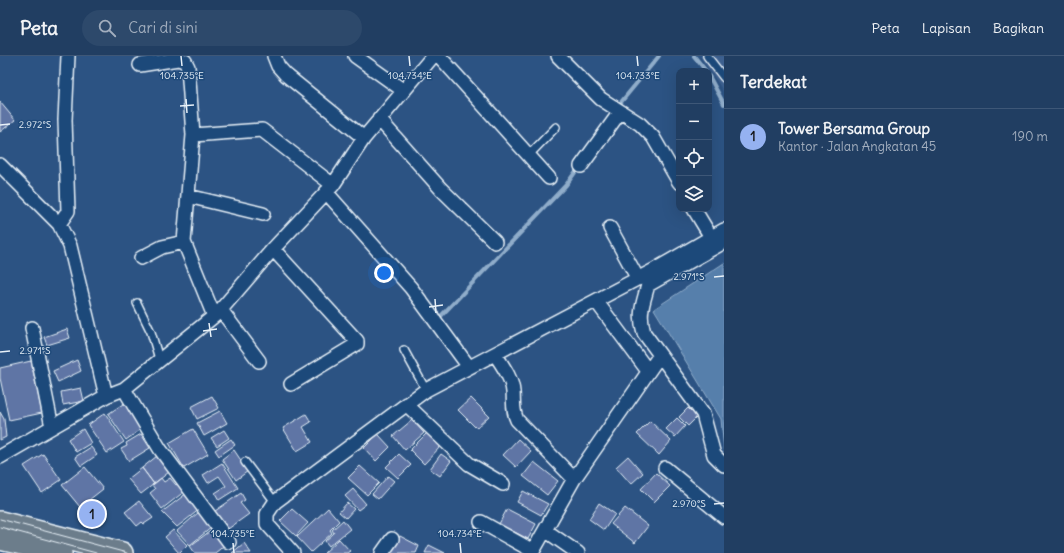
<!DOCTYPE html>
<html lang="id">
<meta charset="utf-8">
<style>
body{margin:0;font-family:Delius,sans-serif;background:#2d496b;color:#f1f3f6}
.controls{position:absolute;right:12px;top:12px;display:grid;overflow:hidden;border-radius:8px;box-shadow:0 4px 16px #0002}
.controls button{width:36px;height:36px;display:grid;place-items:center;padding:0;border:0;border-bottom:1px solid #3e5777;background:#213e62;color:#f1f3f6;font:20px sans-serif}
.you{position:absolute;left:384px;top:217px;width:14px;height:14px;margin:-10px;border:3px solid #fff;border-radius:50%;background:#1a73e8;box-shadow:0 0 0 6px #1a73e833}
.badge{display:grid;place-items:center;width:26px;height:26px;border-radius:50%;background:#95b2f1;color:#111;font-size:13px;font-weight:700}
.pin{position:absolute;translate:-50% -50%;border:2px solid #fff;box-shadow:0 1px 4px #0006}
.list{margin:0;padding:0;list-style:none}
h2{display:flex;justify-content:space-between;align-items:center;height:52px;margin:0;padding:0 16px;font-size:17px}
h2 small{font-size:13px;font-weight:400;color:#a2aebe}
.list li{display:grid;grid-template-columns:26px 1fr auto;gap:12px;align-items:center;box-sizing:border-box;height:56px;padding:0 16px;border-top:1px solid #3e5777}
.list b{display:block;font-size:15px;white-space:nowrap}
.list p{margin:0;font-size:13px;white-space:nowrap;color:#a2aebe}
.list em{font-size:13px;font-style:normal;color:#a2aebe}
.icon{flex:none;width:22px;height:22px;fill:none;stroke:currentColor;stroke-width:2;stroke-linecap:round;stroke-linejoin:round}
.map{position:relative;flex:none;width:724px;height:497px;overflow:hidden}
header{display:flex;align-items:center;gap:24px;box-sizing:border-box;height:56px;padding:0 20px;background:#213e62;border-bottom:1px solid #3e5777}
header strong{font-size:19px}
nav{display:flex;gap:22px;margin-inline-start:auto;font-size:14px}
.search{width:280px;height:36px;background:#2d496b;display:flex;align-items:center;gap:10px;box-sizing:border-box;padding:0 14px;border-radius:22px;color:#a2aebe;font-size:15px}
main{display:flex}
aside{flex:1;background:#213e62}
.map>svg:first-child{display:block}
.built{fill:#3e608f}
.water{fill:#567fab;stroke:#90adca}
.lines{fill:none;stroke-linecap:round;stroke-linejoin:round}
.stream{stroke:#90adca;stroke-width:4}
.building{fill:#5f75a5;stroke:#e8f1f8}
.service-casing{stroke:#e8f1f8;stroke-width:10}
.minor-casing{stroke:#e8f1f8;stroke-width:16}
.primary-casing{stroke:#e8f1f8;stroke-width:24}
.service{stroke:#1f4a7a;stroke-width:7}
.minor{stroke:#1f4a7a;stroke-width:13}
.primary{stroke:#6c7d8b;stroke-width:21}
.tram{stroke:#e8f1f8;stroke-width:1}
.ticks{fill:none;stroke:#e8f1f8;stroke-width:1.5}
.ticks-label{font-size:10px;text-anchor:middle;fill:#e8f1f8;stroke:#1f4a7a;stroke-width:3;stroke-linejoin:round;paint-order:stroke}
</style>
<header>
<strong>Peta</strong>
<div class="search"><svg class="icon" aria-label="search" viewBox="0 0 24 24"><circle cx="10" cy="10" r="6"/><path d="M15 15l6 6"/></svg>Cari di sini</div>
<nav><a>Peta</a><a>Lapisan</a><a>Bagikan</a></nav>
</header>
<main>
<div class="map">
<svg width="724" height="497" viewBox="0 0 724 497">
<rect width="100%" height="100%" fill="#2c5383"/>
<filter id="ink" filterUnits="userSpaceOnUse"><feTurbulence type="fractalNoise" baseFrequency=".025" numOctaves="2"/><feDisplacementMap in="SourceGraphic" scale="8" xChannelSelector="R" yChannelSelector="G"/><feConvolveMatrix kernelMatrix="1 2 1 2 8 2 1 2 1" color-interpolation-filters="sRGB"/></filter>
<g filter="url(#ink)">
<path class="built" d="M700,0H724V36Z"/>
<path class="water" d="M724,207V394L721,363L654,253Z"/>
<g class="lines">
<path class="stream" d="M694,0L706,15
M709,20L724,48
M617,51L659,0
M441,260L566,129L579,111"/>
</g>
<path class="building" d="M0,46L15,64L0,76Z
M67,273L70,282L47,289L44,281Z
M77,304L81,315L58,326L53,315Z
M31,305L42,357L9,364L0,322V312Z
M81,332L84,345L63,349L61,336Z
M212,340L219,352L197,363L191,351Z
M471,342L489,360L476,372L458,354Z
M126,346L144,371L126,384L108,358Z
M688,352L697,361L688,370L679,361Z
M220,355L227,367L204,380L197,367Z
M0,356L4,363L6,381L0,384Z
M105,357L124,386L107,397L88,369Z
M306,358L311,366L303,371L312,386L297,395L283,372Z
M677,362L685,370L675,381L666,373Z
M412,364L424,377L405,394L393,380Z
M650,365L671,385L659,399L637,378Z
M83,373L91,387L76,396L68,383Z
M193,373L208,398L184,412L169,387Z
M224,374L229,382L217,390L211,382Z
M428,376L442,389L424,408L410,394Z
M141,378L150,392L129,405L121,393L127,390L126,387Z
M378,378L390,391L376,405L364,392Z
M231,383L235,389L219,400L215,394Z
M518,383L531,395L516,411L503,399Z
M91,391L97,399L81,410L75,401Z
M234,394L248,415L236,424L222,403Z
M43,398L61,424L42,437L24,410Z
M399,398L411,409L398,422L386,411Z
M441,398L451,405L440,420L430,413Z
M157,400L169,416L154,428L142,412Z
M628,400L643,417L631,428L616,411Z
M534,406L558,425L547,439L523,420Z
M222,407L238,432L219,444L215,437L226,430L219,420L208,427L203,419Z
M360,410L379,427L367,439L348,422Z
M85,411L103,433L80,451L62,429Z
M142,412L154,428L141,438L128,423Z
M656,417L670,430L654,446L641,433Z
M388,420L394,425L378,443L372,438Z
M161,422L164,426L170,422L176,429L179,427L185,435L162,453L150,437L155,433L152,429Z
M353,433L366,448L358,454L345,440Z
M523,435L548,448L541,459L517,446Z
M187,437L200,453L177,471L162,456Z
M241,437L245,444L240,447L249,458L228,473L215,455Z
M139,445L153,462L144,468L142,466L137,470L125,456Z
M347,447L354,453L346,462L339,456Z
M599,447L615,458L604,474L589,463Z
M328,452L339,465L330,474L332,477L311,496L297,481Z
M625,452L648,470L635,487L611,468Z
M292,453L308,467L296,480L280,465Z
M507,453L536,468L528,483L499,468Z
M199,456L212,471L190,489L177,475Z
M343,464L350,473L329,490L325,485L334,477L332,474Z
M213,473L225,489L215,497H195L190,490Z
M173,474L187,489L179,497L165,481Z
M400,480L419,490L416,497H391Z
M339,483L350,495L347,497H324Z
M244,487L251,497H232Z
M429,489L445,497H425Z"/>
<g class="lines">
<g class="service-casing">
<path id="service" d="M707,0L724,22
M528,100L556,71
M137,247L151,276L159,303
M404,294L426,334
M245,406L275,446"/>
</g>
<g class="minor-casing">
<path id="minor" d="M274,0L278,10L286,19L364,82
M355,0L404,35
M439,0L549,122
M558,0L601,43L640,68L653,81L679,126
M140,9L178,3L185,5L188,11L193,79L184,186L214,260
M379,63L441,133L495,186
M193,79L262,74L333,129
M0,109L59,168L70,190L106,340
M581,110L620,56
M326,136L411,232L469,311
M188,140L263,158
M694,153L711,181
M59,168L68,155L65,64L68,0
M610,172L638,223
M724,186L648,229C643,248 638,257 644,277L703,358L714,399L724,409
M273,193L357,285V288L291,328
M141,202L162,191L184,186
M596,245L648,315
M221,254L259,305
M32,272L52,371
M495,298C502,309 512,322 513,336C514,346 512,354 517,364L574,423
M124,333L160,393L229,486
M406,348L469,408L503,428
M0,401L106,340L124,333L218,257L273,193L333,129L364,82L433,0
M665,412L724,461
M481,466L533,495
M545,474L578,497
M293,497L267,468V458L275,446L426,334L656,213L724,174
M382,497L392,483
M532,497L574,423L660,299"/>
</g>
<g class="primary-casing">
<path id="primary" d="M0,466L122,497
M0,483L61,497"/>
</g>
<use href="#service" class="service"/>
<use href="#minor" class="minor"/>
<use href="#primary" class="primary"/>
<path class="tram" d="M0,463L127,497
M0,471L96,497"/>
</g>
</g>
<path class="ticks" d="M181,0L182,10M409,0L410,10M637,0L638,10M186,43L187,57M180,50L194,49M0,69L10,68M714,221L724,220M435,243L436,257M429,251L443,249M209,267L211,281M203,275L217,273M0,296L10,295M714,448L724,447M233,487L234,497M460,487L461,497"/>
<g class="ticks-label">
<text x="182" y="23">104.735°E</text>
<text x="410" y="23">104.734°E</text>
<text x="638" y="23">104.733°E</text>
<text x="35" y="72">2.972°S</text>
<text x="689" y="224">2.971°S</text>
<text x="35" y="298">2.971°S</text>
<text x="689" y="451">2.970°S</text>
<text x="233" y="481">104.735°E</text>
<text x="460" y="481">104.734°E</text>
</g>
</svg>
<div class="controls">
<button>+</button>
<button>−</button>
<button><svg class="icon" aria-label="locate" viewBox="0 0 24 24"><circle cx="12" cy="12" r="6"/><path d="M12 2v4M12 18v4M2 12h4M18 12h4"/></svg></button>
<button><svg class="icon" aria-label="layers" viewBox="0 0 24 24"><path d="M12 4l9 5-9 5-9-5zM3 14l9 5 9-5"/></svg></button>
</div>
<div class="you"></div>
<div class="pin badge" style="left:92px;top:458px">1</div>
</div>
<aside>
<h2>Terdekat<small></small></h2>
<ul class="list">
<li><span class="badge">1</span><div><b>Tower Bersama Group</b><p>Kantor · Jalan Angkatan 45</p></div><em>190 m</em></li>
</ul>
</aside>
</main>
